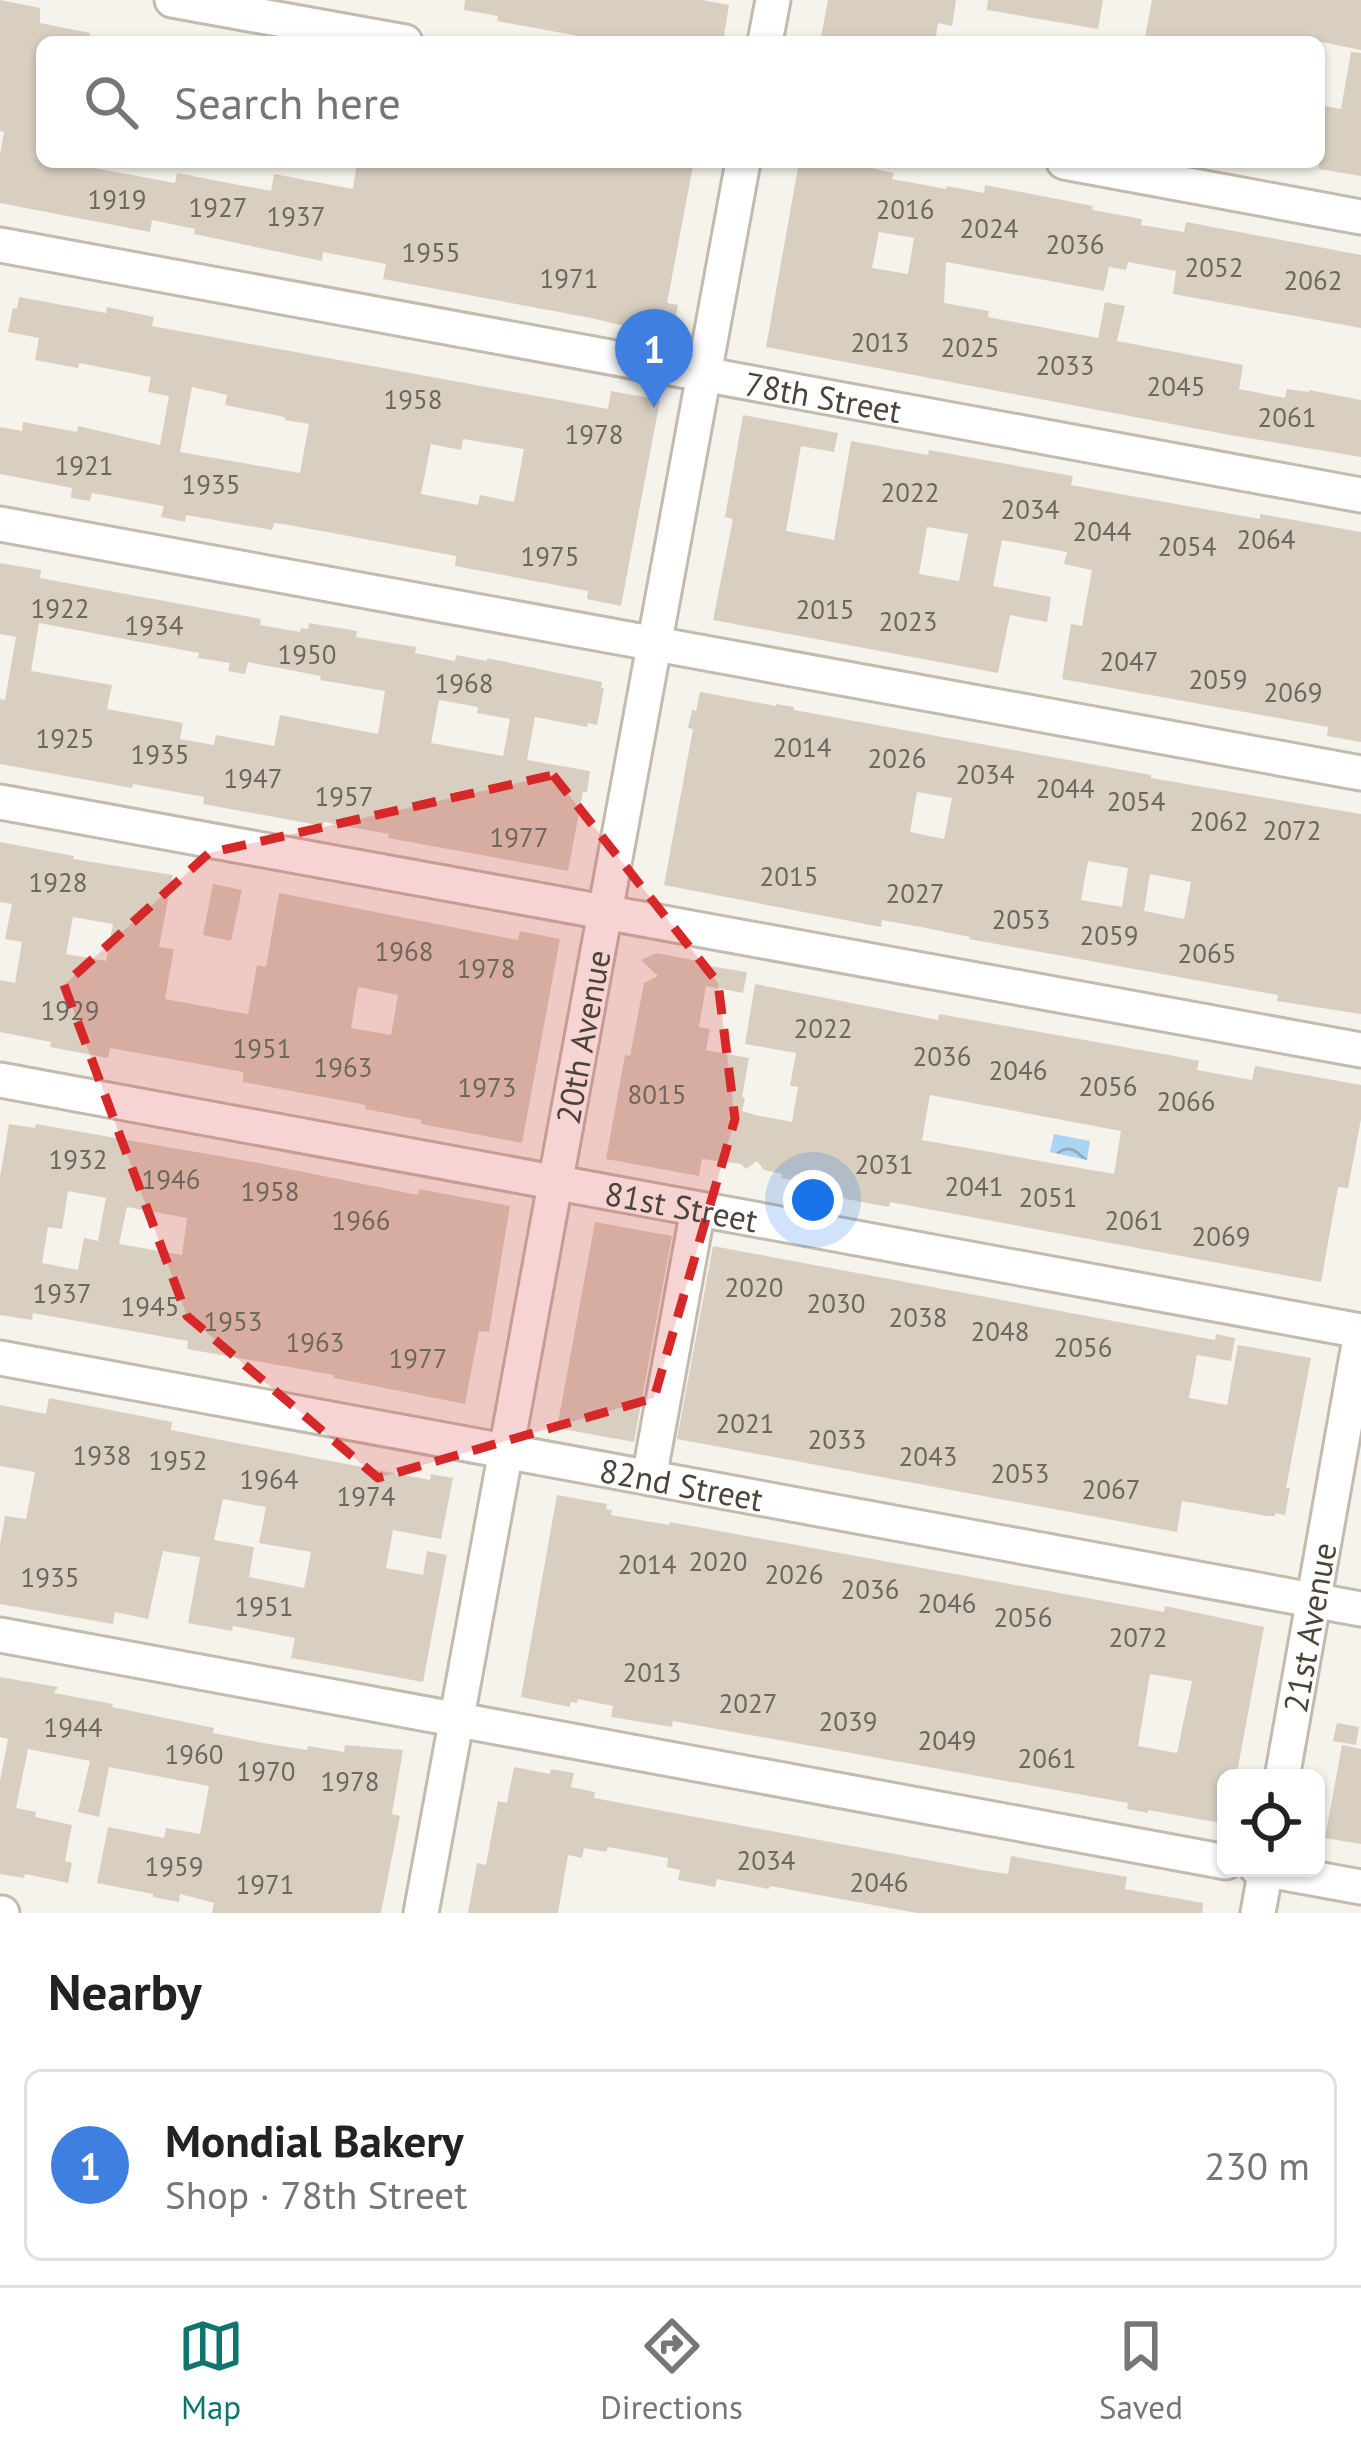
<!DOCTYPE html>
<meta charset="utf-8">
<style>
body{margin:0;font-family:"PT Sans",sans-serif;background:#f6f6f6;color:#222}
.controls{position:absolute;right:36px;bottom:36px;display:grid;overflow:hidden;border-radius:18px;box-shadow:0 3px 9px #0004}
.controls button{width:108px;height:108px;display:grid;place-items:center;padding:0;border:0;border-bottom:3px solid #e0e0e0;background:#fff;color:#222;font:60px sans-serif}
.you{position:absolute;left:813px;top:1200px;width:42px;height:42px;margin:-30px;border:9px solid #fff;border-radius:50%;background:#1a73e8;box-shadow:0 0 0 18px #1a73e833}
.badge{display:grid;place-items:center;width:78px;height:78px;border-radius:50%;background:#0f766e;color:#fff;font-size:39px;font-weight:700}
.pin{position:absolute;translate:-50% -99px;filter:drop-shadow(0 3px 6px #0008)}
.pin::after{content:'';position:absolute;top:63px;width:42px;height:36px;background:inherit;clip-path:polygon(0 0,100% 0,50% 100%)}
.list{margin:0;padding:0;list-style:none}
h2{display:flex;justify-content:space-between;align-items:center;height:156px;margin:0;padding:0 48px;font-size:51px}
h2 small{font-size:39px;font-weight:400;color:#767676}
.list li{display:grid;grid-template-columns:78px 1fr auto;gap:36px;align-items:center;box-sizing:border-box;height:192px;margin:0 24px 24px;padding:0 24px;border:3px solid #e0e0e0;border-radius:18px}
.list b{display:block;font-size:45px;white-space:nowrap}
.list p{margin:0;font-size:39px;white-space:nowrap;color:#767676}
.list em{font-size:39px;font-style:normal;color:#767676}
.icon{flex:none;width:66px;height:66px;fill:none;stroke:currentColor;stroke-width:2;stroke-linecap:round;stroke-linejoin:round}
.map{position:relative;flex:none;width:1361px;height:1913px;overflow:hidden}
.search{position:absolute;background:#fff;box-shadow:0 3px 9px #0004;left:36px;right:36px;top:36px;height:132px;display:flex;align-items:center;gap:30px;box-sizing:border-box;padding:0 42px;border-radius:18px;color:#767676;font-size:45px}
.sheet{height:372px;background:#fff}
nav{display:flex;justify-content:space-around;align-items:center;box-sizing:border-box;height:168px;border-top:3px solid #e0e0e0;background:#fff;font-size:33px;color:#767676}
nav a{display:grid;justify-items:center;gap:6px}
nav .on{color:#0f766e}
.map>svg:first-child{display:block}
.water{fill:url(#water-waves)}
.building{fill:#d8cfc1;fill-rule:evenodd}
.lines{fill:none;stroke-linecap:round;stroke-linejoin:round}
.minor-casing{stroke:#c2bbae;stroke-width:39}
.minor{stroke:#fff;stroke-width:33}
.marked{fill:#d62828;fill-opacity:0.2;stroke:#d62828;stroke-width:9;stroke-dasharray:24 15;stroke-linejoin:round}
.labels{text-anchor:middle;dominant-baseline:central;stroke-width:10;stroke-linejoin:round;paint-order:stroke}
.number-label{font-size:27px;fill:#6e675b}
.street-label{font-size:33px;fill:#4b4439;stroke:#fff}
</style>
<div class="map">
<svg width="1361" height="1913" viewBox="0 0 1361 1913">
<defs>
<pattern id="water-waves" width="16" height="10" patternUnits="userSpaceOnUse" patternTransform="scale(3)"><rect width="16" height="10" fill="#a9d4f2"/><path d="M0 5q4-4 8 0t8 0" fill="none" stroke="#8caec5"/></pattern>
</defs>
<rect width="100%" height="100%" fill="#f6f3ec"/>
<path class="water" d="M1054,1134L1090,1141L1087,1160L1050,1152Z"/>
<path class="building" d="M0,0L40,8V23L90,33L89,42H42V162H61L175,183L177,173L271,191L274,174L353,189L357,162H672L693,166L667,303L678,305L672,337L591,318L383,279L386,264L323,252L322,261L194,234L195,229L152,220L150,232L0,203V155L4,132L0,131Z
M465,0H702L729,5L723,42H611L497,21L498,16L464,10Z
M828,0H956L952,26L938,23L935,42H820Z
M988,0H1103L1098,29L987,10Z
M1152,0H1361V50L1322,42H1144Z
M1351,52L1361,53V176L1319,169V105L1341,109Z
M799,162L853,164L894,173L892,179L946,189L947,186L984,193L985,185L1093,206L1092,210L1142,219L1141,225L1184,232L1186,222L1361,255V328L1173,294L1176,271L1128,262L1126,270L1109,267L1104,291L946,262L944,303L989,311L988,317L1098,338L1105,302L1125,306L1117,341L1243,365L1239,389L1285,398L1287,389L1309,392V390L1361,400V457L1230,435L766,347ZM879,232L914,238L908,274L872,268Z
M19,297L106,313L107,307L154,317L152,326L608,409L611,391L660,400L621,606L587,599L588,591L455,566L456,556L289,525L274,523L272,530L186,515L185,522L161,517L164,506L92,493L90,501L71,498L72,488L0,474V427L22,431L23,422L77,432L78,426L160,445L169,396L148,392L151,377L79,363L78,368L35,360L39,338L8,332L13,308L17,309ZM192,387L227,395L225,405L285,417V420L309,424L300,473L180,452ZM463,439L524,449L514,502L480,495L478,505L421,494L431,444L461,450Z
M743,415L838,433L834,452L801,446L786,531L834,540L851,441L928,455L929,450L1073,476L1071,485L1098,490L1260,519V514L1361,532V742L1327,736L1328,727L1062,679L1071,624L1082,626L1092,570L1064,564L1067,552L1002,540L993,586L1051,597L1047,622L1010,615L998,673L713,620L733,519L725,517ZM927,527L968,534L959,581L919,574Z
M0,563L41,570L40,578L261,619L260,625L300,632L301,628L308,629L309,623L357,631L356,637L416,647L415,653L455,661L456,655L487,661V658L602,682L601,688H604L597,725L588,723L587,727L535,717L527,760L590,771L587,792H583L568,871L388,838L389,834L344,826L324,822L323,826L203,804L204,797L133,784L132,788L0,764V699L5,700L16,637L0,634ZM39,623L199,653L198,658L230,663L228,671L245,674L248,662L321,676L320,680L385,691L378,734L280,715L274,746L216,735L214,745L180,739L183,723L107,709L112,685L31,671ZM439,700L478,707L477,713L510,719L503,756L431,743Z
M700,692L776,706V704L794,707V710L1151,775V778L1361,814V1014L1277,1001L1278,995L969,939L970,937L921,927L882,920L881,927L664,885L693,729L688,728L692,710L696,711ZM917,792L952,798L944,839L910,832ZM1088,861L1128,868L1122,907L1081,900ZM1150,874L1191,882L1184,919L1144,911Z
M0,842L74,856L73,859L173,875L159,947L174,949L165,999L229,1011L248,1014L257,965L266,967L279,893L518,940L520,931L560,939L522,1143L421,1124V1120L365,1109L366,1105L243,1082V1072L110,1048L108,1058L50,1047L51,1042L0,1032V980L15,983L22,942L5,939L12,904L0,902ZM73,917L113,924L106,961L66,954ZM358,987L398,995L391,1035L351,1028Z
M213,884L242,890L231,941L203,935Z
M656,953L704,962L703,965L747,972L743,993L706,986L699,1027L710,1029L706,1050L749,1058L742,1097L745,1098L742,1111L755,1115L792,1122L798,1087L790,1086L796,1053L745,1044L755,984L938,1020L939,1014L1180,1057L1199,1061L1197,1070L1252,1080L1255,1066L1361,1085V1119L1348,1188L1338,1187L1321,1282L890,1202L889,1207L825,1195V1200L802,1196L805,1182L781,1178L782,1174L764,1170L757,1161L746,1169L741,1164L702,1159L699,1176L606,1159L625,1055L630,1056L644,983L658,976L641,960ZM930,1095L1121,1131L1114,1174L922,1140Z
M9,1124L35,1128L36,1124L259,1163L418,1195L419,1189L510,1206L489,1332L479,1331L465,1404L334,1378V1375L187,1349L188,1341L165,1337L33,1313L32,1320L0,1315V1177ZM68,1191L106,1198L98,1241L84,1238L78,1270L42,1263L48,1227L62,1229ZM127,1207L187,1218L182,1255L119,1244Z
M595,1222L672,1236L634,1442L557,1428Z
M713,1246L1215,1340L1216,1334L1235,1338L1231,1361L1197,1355L1189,1398L1227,1405L1238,1345L1311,1358L1286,1488H1290L1285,1515L1275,1513V1516H1267L1182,1501L1177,1532L677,1439Z
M49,1398L172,1422L171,1430L226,1441L430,1480L431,1474L453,1478L441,1539L393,1530L386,1568L423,1575L427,1551L447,1555L423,1682L291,1658L295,1638L233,1626L232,1631L188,1623L200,1557L163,1551L148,1619L115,1612L113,1624L0,1604V1545L5,1516L26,1519L35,1472L0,1466V1405L46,1414ZM223,1499L266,1507L259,1543L311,1552L304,1588L249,1577L254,1547L214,1540Z
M557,1495L607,1504L606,1509L612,1510L611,1515L669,1525L670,1522L1164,1612L1165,1606L1264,1627L1236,1778H1226V1824L1148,1810V1813L1127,1809L1128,1803L673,1721L672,1727L611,1717L613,1706L578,1699L577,1703L570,1702V1707L521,1697ZM1150,1674L1192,1681L1177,1753L1138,1746Z
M0,1677L58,1687L54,1693L113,1704L112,1707L214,1728L213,1733L263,1743L307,1750L308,1746L344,1752L345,1745L403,1750L392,1814L400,1816L381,1913H212L214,1903L180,1894L179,1902L153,1897V1894L97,1883L108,1827L164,1838L166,1828L200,1834L209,1786L109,1767L99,1817L78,1812L90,1761L28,1749L16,1808L36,1812L35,1817L72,1825L65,1861L72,1863L68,1883L25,1874L24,1878L0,1874V1781L8,1739L0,1737Z
M1337,1723L1359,1727L1356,1745L1333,1741Z
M1342,1745L1361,1749V1844L1325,1838Z
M514,1767L550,1774L551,1769L574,1773L571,1787L595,1792L594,1798L981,1870L1008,1874L1011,1856L1127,1877L1125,1889L1203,1903L1202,1913H917L770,1886L769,1889L717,1879L715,1887L678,1880L680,1870L667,1867L668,1858L608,1847L606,1852L584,1848L582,1858L568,1855L558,1913H468L477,1863L486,1865L498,1801L507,1803Z"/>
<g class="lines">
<g class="minor-casing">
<g id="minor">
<path d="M172,0L405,42"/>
<path d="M765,42L773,0"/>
<path d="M1064,162L1361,217"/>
<path id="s1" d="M0,245L1361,495"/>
<path d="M0,524L1361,773"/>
<path d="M0,802L1361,1050"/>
<path id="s2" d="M0,1080L1361,1331"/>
<path id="s3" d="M0,1358L1361,1609"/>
<path d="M649,1478L698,1209"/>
<path d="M0,1635L1226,1862"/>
<path id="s4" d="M1282,1778L1361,1333"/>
<path d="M1257,1868L1361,1887"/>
<path d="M0,1913H2"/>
<path id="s5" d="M421,1913L743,162"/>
<path d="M1258,1913L1266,1868"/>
</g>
</g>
<use href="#minor" class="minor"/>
</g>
<path class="marked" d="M553,775L718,983L735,1119L654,1398L378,1478L187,1316L64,985L209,853Z"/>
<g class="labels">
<g class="number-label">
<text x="117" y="199">1919</text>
<text x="218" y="207">1927</text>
<text x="905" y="209">2016</text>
<text x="296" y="216">1937</text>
<text x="989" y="228">2024</text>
<text x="1075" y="244">2036</text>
<text x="431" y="252">1955</text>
<text x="1214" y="267">2052</text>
<text x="569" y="278">1971</text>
<text x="1313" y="280">2062</text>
<text x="880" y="342">2013</text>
<text x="970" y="347">2025</text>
<text x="1065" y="365">2033</text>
<text x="1176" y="386">2045</text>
<text x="413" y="399">1958</text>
<text x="1287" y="417">2061</text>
<text x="594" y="434">1978</text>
<text x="84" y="465">1921</text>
<text x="211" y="484">1935</text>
<text x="910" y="492">2022</text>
<text x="1030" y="509">2034</text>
<text x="1102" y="531">2044</text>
<text x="1266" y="539">2064</text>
<text x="1187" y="546">2054</text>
<text x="550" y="556">1975</text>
<text x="60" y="608">1922</text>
<text x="825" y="609">2015</text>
<text x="908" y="621">2023</text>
<text x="154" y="625">1934</text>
<text x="307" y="654">1950</text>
<text x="1129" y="661">2047</text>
<text x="1218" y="679">2059</text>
<text x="464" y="683">1968</text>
<text x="1293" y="692">2069</text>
<text x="65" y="738">1925</text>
<text x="802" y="747">2014</text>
<text x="160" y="754">1935</text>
<text x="897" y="758">2026</text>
<text x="985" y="774">2034</text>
<text x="253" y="778">1947</text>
<text x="1065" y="788">2044</text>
<text x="344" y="796">1957</text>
<text x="1136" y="801">2054</text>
<text x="1219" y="821">2062</text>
<text x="1292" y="830">2072</text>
<text x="519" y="837">1977</text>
<text x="789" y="876">2015</text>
<text x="58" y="882">1928</text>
<text x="915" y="893">2027</text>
<text x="1021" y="919">2053</text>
<text x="1109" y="935">2059</text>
<text x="404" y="951">1968</text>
<text x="1207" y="953">2065</text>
<text x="486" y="968">1978</text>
<text x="70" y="1010">1929</text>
<text x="823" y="1028">2022</text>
<text x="262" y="1048">1951</text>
<text x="942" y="1056">2036</text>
<text x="343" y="1067">1963</text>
<text x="1018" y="1070">2046</text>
<text x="1108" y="1086">2056</text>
<text x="487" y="1087">1973</text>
<text x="657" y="1094">8015</text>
<text x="1186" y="1101">2066</text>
<text x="78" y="1159">1932</text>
<text x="884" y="1164">2031</text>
<text x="171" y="1179">1946</text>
<text x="974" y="1186">2041</text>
<text x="270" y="1191">1958</text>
<text x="1048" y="1197">2051</text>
<text x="361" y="1220">1966</text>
<text x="1134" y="1220">2061</text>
<text x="1221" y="1236">2069</text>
<text x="754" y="1287">2020</text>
<text x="62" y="1293">1937</text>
<text x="836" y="1303">2030</text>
<text x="150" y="1306">1945</text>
<text x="918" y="1317">2038</text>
<text x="233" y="1321">1953</text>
<text x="1000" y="1331">2048</text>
<text x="315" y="1342">1963</text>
<text x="1083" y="1347">2056</text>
<text x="418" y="1358">1977</text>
<text x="745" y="1423">2021</text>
<text x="837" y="1439">2033</text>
<text x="102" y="1455">1938</text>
<text x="928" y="1456">2043</text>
<text x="178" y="1460">1952</text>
<text x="1020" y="1473">2053</text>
<text x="269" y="1479">1964</text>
<text x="1111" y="1489">2067</text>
<text x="366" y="1496">1974</text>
<text x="718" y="1561">2020</text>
<text x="647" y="1564">2014</text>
<text x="794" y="1574">2026</text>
<text x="50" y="1577">1935</text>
<text x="870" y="1589">2036</text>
<text x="947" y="1603">2046</text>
<text x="264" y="1606">1951</text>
<text x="1023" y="1617">2056</text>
<text x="1138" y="1637">2072</text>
<text x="652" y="1672">2013</text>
<text x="748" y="1703">2027</text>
<text x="848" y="1721">2039</text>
<text x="73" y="1727">1944</text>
<text x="947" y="1740">2049</text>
<text x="194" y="1754">1960</text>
<text x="1047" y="1758">2061</text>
<text x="266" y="1771">1970</text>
<text x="350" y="1781">1978</text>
<text x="766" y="1860">2034</text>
<text x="174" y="1866">1959</text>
<text x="879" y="1882">2046</text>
<text x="265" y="1884">1971</text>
</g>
<g class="street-label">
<text stroke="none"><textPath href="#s1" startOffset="837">78th Street</textPath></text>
<text stroke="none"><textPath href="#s5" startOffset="891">20th Avenue</textPath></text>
<text stroke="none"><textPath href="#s2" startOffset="693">81st Street</textPath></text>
<text stroke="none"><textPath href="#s3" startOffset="693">82nd Street</textPath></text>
<text stroke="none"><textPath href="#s4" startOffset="153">21st Avenue</textPath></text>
</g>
</g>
</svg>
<div class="controls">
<button><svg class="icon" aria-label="locate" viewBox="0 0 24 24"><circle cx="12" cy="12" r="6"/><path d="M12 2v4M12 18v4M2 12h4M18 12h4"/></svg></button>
</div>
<div class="you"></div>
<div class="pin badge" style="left:654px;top:408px;background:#3f7fe0">1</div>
<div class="search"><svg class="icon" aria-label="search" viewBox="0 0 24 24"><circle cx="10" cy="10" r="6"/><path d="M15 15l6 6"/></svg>Search here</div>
</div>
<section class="sheet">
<h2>Nearby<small></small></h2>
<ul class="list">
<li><span class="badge" style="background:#3f7fe0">1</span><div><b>Mondial Bakery</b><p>Shop · 78th Street</p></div><em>230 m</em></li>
</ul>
</section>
<nav>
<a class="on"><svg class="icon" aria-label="map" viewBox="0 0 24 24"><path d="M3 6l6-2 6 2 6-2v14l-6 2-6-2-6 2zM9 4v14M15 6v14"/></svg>Map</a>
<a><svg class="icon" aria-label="directions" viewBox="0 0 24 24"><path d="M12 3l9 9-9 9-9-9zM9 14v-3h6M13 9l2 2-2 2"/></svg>Directions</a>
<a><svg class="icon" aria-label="saved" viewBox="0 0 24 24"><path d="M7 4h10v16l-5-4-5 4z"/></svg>Saved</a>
</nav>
